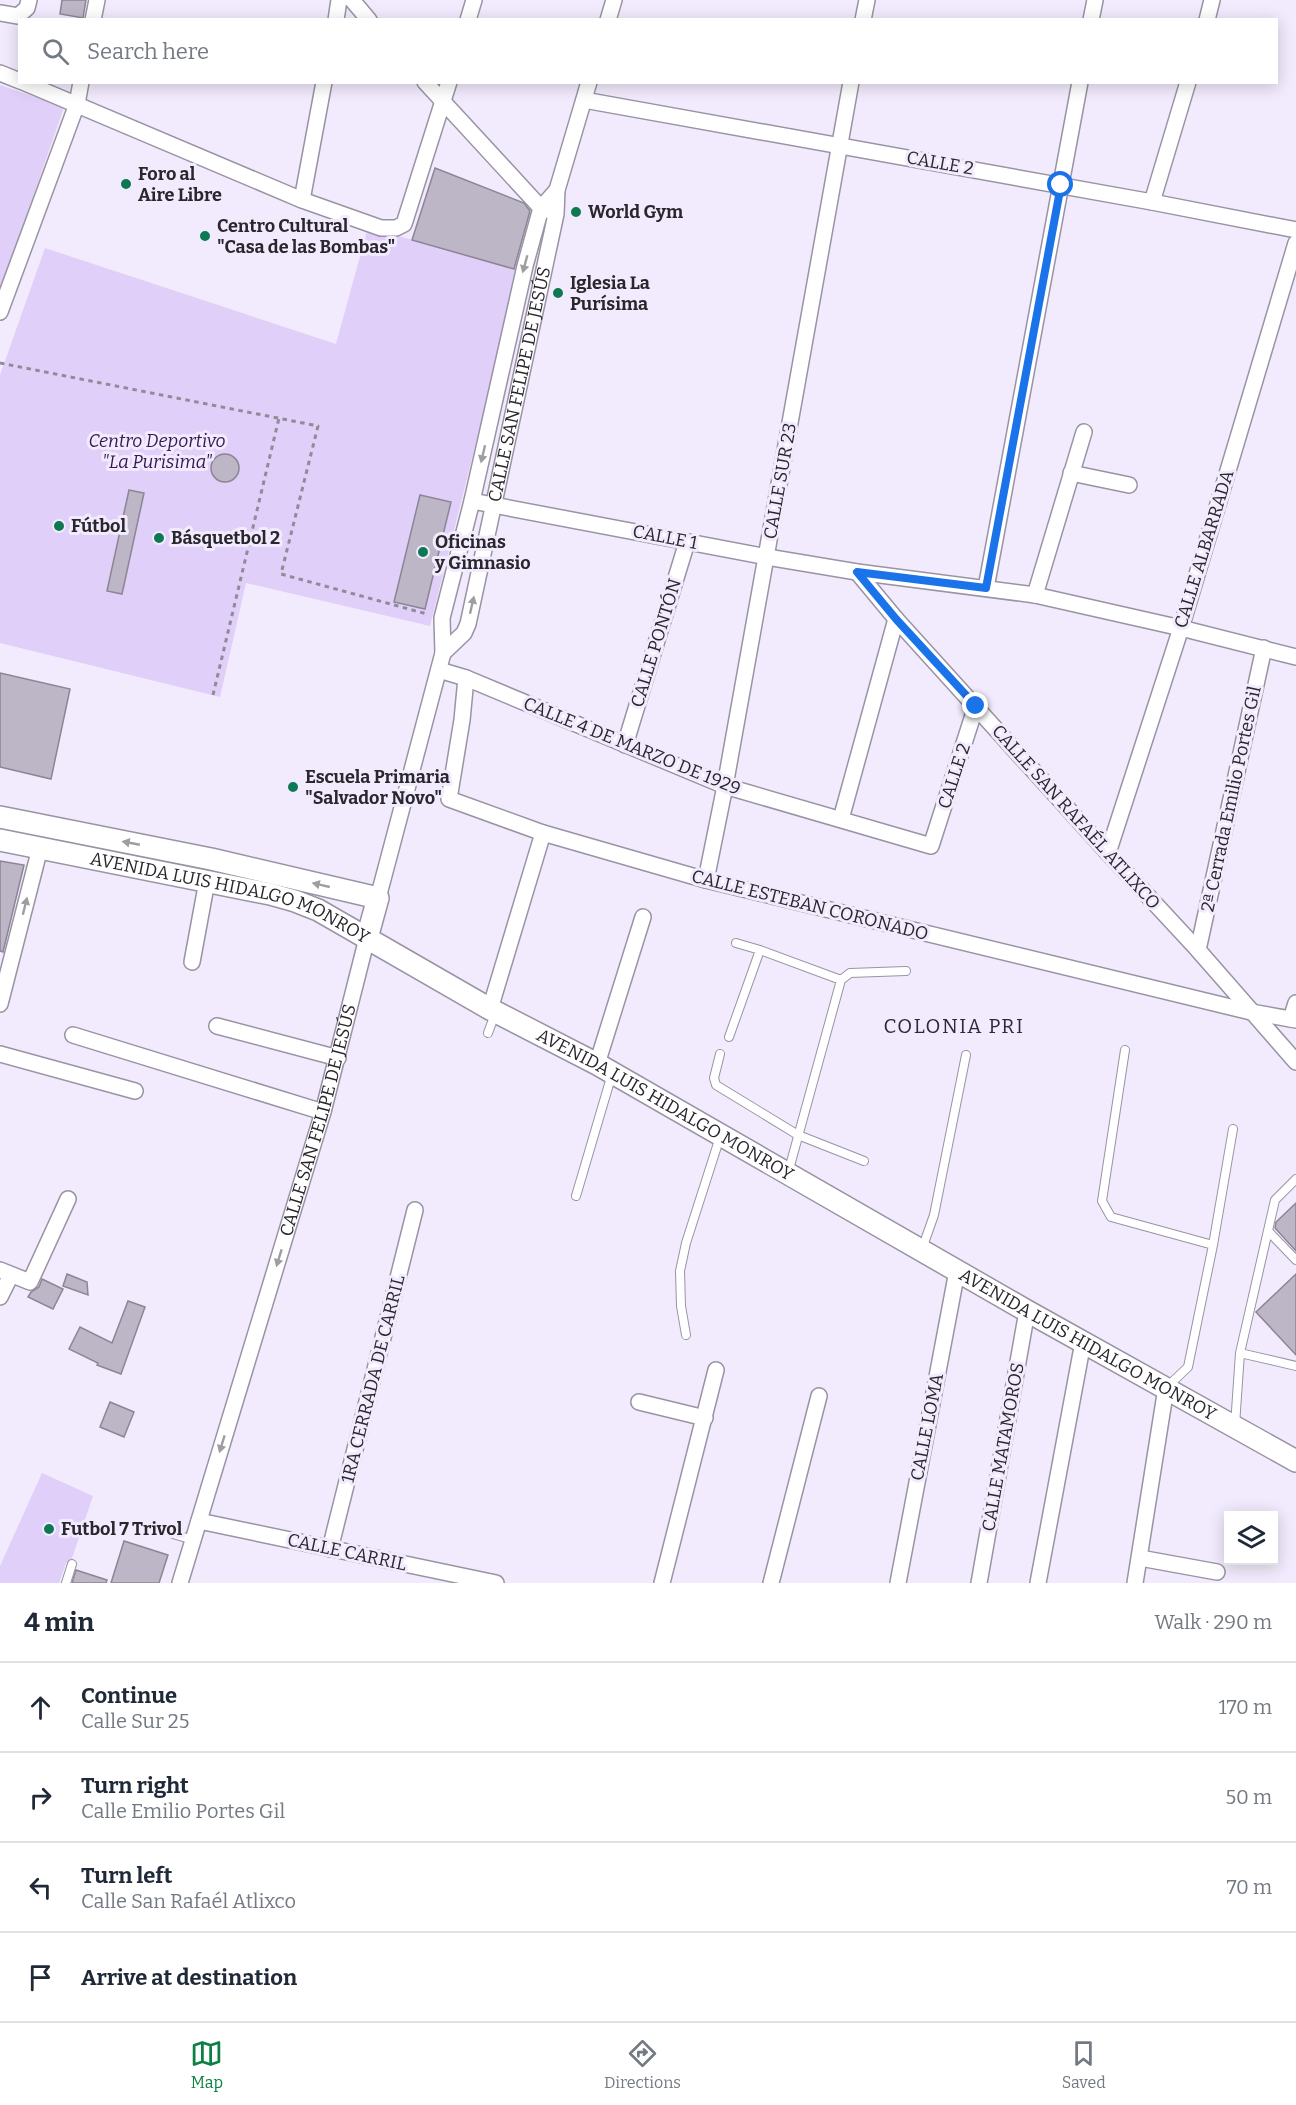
<!DOCTYPE html>
<meta charset="utf-8">
<style>
body{margin:0;font-family:Bitter,serif;background:#f2f2f3;color:#1f2937}
.controls{position:absolute;right:18px;bottom:18px;display:grid;overflow:hidden;border-radius:0px;box-shadow:0 3px 15px #0003}
.controls button{width:54px;height:54px;display:grid;place-items:center;padding:0;border:0;border-bottom:2px solid #e0e1e3;background:#fff;color:#1f2937;font:30px sans-serif}
.stop{position:absolute;width:18px;height:18px;margin:-14px;border:4px solid #1a73e8;border-radius:50%;background:#fff}
.stop.end{background:#1a73e8;border-color:#fff;box-shadow:0 2px 6px #0008}
.list{margin:0;padding:0;list-style:none}
h2{display:flex;justify-content:space-between;align-items:center;height:78px;margin:0;padding:0 24px;font-size:26px}
h2 small{font-size:20px;font-weight:400;color:#747a83}
.list li{display:grid;grid-template-columns:39px 1fr auto;gap:18px;align-items:center;box-sizing:border-box;height:90px;padding:0 24px;border-top:2px solid #e0e1e3}
.list b{display:block;font-size:22px;white-space:nowrap}
.list p{margin:0;font-size:20px;white-space:nowrap;color:#747a83}
.list em{font-size:20px;font-style:normal;color:#747a83}
.icon{flex:none;width:33px;height:33px;fill:none;stroke:currentColor;stroke-width:2;stroke-linecap:round;stroke-linejoin:round}
.map{position:relative;flex:none;width:1296px;height:1583px;overflow:hidden}
.search{position:absolute;background:#fff;box-shadow:0 3px 15px #0003;left:18px;right:18px;top:18px;height:66px;display:flex;align-items:center;gap:15px;box-sizing:border-box;padding:0 21px;border-radius:0px;color:#747a83;font-size:22px}
.sheet{height:438px;background:#fff}
nav{display:flex;justify-content:space-around;align-items:center;box-sizing:border-box;height:84px;border-top:2px solid #e0e1e3;background:#fff;font-size:16px;color:#747a83}
nav a{display:grid;justify-items:center;gap:3px}
nav .on{color:#0b8043}
.map>svg:first-child{display:block}
.green{fill:#e0cff8}
.building{fill:#bdb6c7;stroke:#8c8595;stroke-width:1.5}
.lines{fill:none;stroke-linecap:round;stroke-linejoin:round}
.lane-casing{stroke:#9993a3;stroke-width:10}
.street-casing{stroke:#9993a3;stroke-width:18}
.secondary-casing{stroke:#9993a3;stroke-width:24}
.path{stroke:#908b97;stroke-width:3;stroke-dasharray:4.5 4.5;stroke-linecap:butt}
.lane{stroke:#fff;stroke-width:8}
.street{stroke:#fff;stroke-width:15}
.secondary{stroke:#fff;stroke-width:21}
.oneway{fill:#9f9da0}
.route{stroke:#1a73e8;stroke-width:8}
.poi-dot{fill:#0d7953;stroke:#f2ebfd;stroke-width:2}
.labels{text-anchor:middle;dominant-baseline:central;stroke-width:6;stroke-linejoin:round;paint-order:stroke}
.street-label{font-size:18px;fill:#29262d;stroke:#f2ebfd}
.poi-label{font-size:18px;font-weight:bold;fill:#29262d;stroke:#f2ebfd;text-anchor:start}
.park-label{font-size:18px;font-style:italic;fill:#351652;stroke:#f2ebfd}
.neighbourhood-label{font-size:20px;letter-spacing:1.5px;fill:#2e2936;stroke:#f2ebfd}
</style>
<div class="map">
<svg width="1296" height="1583" viewBox="0 0 1296 1583">
<rect width="100%" height="100%" fill="#f2ebfd"/>
<path class="green" d="M0,85L64,107L0,293Z
M368,227L519,271L430,626L246,583L220,697L0,643V375L45,248L336,344Z
M42,1473L93,1496L70,1564L66,1563L59,1583H0V1566Z"/>
<path class="building" d="M62,0H86L83,18L60,14Z
M435,168L524,203L530,211L514,269L412,240Z
M211 468a14 14 0 1 1 28 0a14 14 0 1 1-28 0Z
M129,490L144,493L122,594L107,591Z
M420,495L451,502L425,609L394,602Z
M0,673L70,689L51,779L0,767Z
M0,861L24,865L3,952L0,951Z
M1296,1203V1251L1275,1228L1276,1222Z
M67,1274L87,1282L88,1295L63,1286Z
M1296,1274V1355L1256,1312Z
M42,1279L63,1289L53,1309L28,1297L31,1292L39,1287Z
M128,1301L145,1307L121,1374L97,1365L98,1363L69,1349L80,1327L112,1343Z
M110,1402L134,1412L124,1437L100,1427Z
M124,1541L168,1555L159,1583H111Z
M76,1570L107,1580L106,1583H72Z"/>
<g class="lines">
<g class="lane-casing">
<path id="lane" d="M736,943L760,950L841,980
M488,1033L495,1014
M729,1037L760,950
M1125,1050L1102,1201L1111,1217L1213,1245
M720,1054L714,1078L716,1085L798,1135L864,1161
M788,1173L841,980L850,973L906,971
M576,1196L612,1074
M1268,1231L1296,1260
M922,1249L934,1215L966,1055
M686,1335L681,1306L680,1271L686,1243L720,1137
M1240,1353L1296,1366
M1167,1387L1188,1367L1213,1245L1233,1129
M1235,1425L1240,1353L1275,1200L1296,1179
M173,1534L193,1540
M66,1583L72,1564"/>
</g>
<g class="street-casing">
<g id="street">
<path d="M352,0L369,20"/>
<path d="M0,13L18,16L27,8L29,0"/>
<path d="M93,20L97,0"/>
<path d="M336,20L339,0"/>
<path d="M468,20L474,0"/>
<path d="M608,20L614,0"/>
<path d="M863,20L867,0"/>
<path d="M1091,20L1095,0"/>
<path d="M1207,20L1212,0"/>
<path d="M0,73L20,81"/>
<path d="M23,82L302,200L381,228H396L404,224L449,82"/>
<path d="M425,82L541,208L550,211"/>
<path d="M584,100L1152,202L1296,230"/>
<path d="M302,200L324,82"/>
<path d="M1152,202L1188,82"/>
<path d="M0,312L77,104L81,82"/>
<path d="M1071,473L1129,485"/>
<path d="M472,501L767,557L857,572L1035,595L1181,628L1296,657"/>
<path d="M857,572L896,619L1108,853L1198,950L1296,1062"/>
<path d="M986,588L1080,82"/>
<path d="M1035,595L1084,432"/>
<path id="s1" d="M443,653L464,633L468,624L556,214L557,190L589,82"/>
<path d="M439,670L466,678L725,786L931,846L976,706"/>
<path d="M466,678L462,720L449,799L543,833L706,880L1251,1012L1296,1020"/>
<path d="M625,745L687,542"/>
<path d="M841,819L896,619"/>
<path d="M1108,853L1181,628L1296,243"/>
<path d="M706,880L725,786L851,82"/>
<path d="M378,898L443,653L442,618L472,501L525,266L541,208L557,190"/>
<path d="M1198,950L1264,648"/>
<path d="M192,962L207,881"/>
<path d="M0,1004L40,848"/>
<path d="M490,1009L543,833"/>
<path d="M1291,1019L1296,1003"/>
<path d="M217,1026L338,1058"/>
<path d="M73,1035L323,1112"/>
<path d="M0,1054L135,1091"/>
<path d="M597,1064L643,917"/>
<path d="M0,1270L30,1282L68,1199"/>
<path d="M0,1297L11,1275"/>
<path d="M639,1402L705,1418"/>
<path d="M199,1521L496,1583"/>
<path d="M330,1549L415,1210"/>
<path d="M1140,1558L1217,1572"/>
<path id="s2" d="M180,1583L323,1112L367,938"/>
<path d="M662,1583L716,1370"/>
<path d="M771,1583L819,1396"/>
<path d="M898,1583L957,1271"/>
<path d="M979,1583L1027,1311"/>
<path d="M1038,1583L1083,1342"/>
<path d="M1135,1583L1166,1388"/>
</g>
</g>
<g class="secondary-casing">
<g id="secondary">
<path d="M0,817L211,859L378,898L367,938"/>
<path id="s3" d="M0,840L270,894L295,901L318,910L490,1009L597,1064L1027,1311L1296,1461"/>
</g>
</g>
<path class="path" d="M0,363L318,426L281,574L427,614
M213,695L279,418"/>
<use href="#lane" class="lane"/>
<use href="#street" class="street"/>
<use href="#secondary" class="secondary"/>
</g>
<defs><path id="oneway-solid" d="M-6-.8H1V-3.2L6.5 0L1 3.2V.8H-6Z" transform="scale(1.5)"/></defs>
<g class="oneway">
<use href="#oneway-solid" transform="translate(525 264) rotate(105)"/>
<use href="#oneway-solid" transform="translate(483 454) rotate(103)"/>
<use href="#oneway-solid" transform="translate(472 605) rotate(-77)"/>
<use href="#oneway-solid" transform="translate(131 843) rotate(-169)"/>
<use href="#oneway-solid" transform="translate(321 885) rotate(-167)"/>
<use href="#oneway-solid" transform="translate(25 906) rotate(-76)"/>
<use href="#oneway-solid" transform="translate(279 1258) rotate(107)"/>
<use href="#oneway-solid" transform="translate(222 1444) rotate(107)"/>
</g>
<g class="lines">
<path class="route" d="M976,706L896,619L857,572L986,588L1061,185"/>
</g>
<g class="poi-dot">
<circle cx="126" cy="184" r="6"/>
<circle cx="576" cy="212" r="6"/>
<circle cx="205" cy="236" r="6"/>
<circle cx="558" cy="293" r="6"/>
<circle cx="59" cy="526" r="6"/>
<circle cx="159" cy="538" r="6"/>
<circle cx="423" cy="552" r="6"/>
<circle cx="293" cy="787" r="6"/>
<circle cx="49" cy="1529" r="6"/>
</g>
<g class="labels">
<g class="street-label">
<text transform="translate(940 163) rotate(10)">CALLE 2</text>
<text stroke="none"><textPath href="#s1" startOffset="284">CALLE SAN FELIPE DE JESÚS</textPath></text>
<text transform="translate(780 481) rotate(-80)">CALLE SUR 23</text>
<text transform="translate(665 537) rotate(11)">CALLE 1</text>
<text transform="translate(1204 549) rotate(-73)">CALLE ALBARRADA</text>
<text transform="translate(656 643) rotate(-73)">CALLE PONTÓN</text>
<text transform="translate(632 746) rotate(22)">CALLE 4 DE MARZO DE 1929</text>
<text transform="translate(954 776) rotate(-72)">CALLE 2</text>
<text transform="translate(1231 799) rotate(-78)">2ª Cerrada Emilio Portes Gil</text>
<text transform="translate(1076 817) rotate(48)">CALLE SAN RAFAÉL ATLIXCO</text>
<text stroke="none"><textPath href="#s3" startOffset="238">AVENIDA LUIS HIDALGO MONROY</textPath></text>
<text transform="translate(810 905) rotate(14)">CALLE ESTEBAN CORONADO</text>
<text stroke="none"><textPath href="#s3" startOffset="724">AVENIDA LUIS HIDALGO MONROY</textPath></text>
<text stroke="none"><textPath href="#s2" startOffset="483">CALLE SAN FELIPE DE JESÚS</textPath></text>
<text stroke="none"><textPath href="#s3" startOffset="1210">AVENIDA LUIS HIDALGO MONROY</textPath></text>
<text transform="translate(373 1379) rotate(-76)">1RA CERRADA DE CARRIL</text>
<text transform="translate(927 1427) rotate(-79)">CALLE LOMA</text>
<text transform="translate(1003 1447) rotate(-80)">CALLE MATAMOROS</text>
<text transform="translate(347 1552) rotate(12)">CALLE CARRIL</text>
</g>
<g class="poi-label">
<text x="138" y="174">Foro al<tspan x="138" dy="21">Aire Libre</tspan></text>
<text x="588" y="212">World Gym</text>
<text x="217" y="226">Centro Cultural<tspan x="217" dy="21">"Casa de las Bombas"</tspan></text>
<text x="570" y="283">Iglesia La<tspan x="570" dy="21">Purísima</tspan></text>
<text x="71" y="526">Fútbol</text>
<text x="171" y="538">Básquetbol 2</text>
<text x="435" y="542">Oficinas<tspan x="435" dy="21">y Gimnasio</tspan></text>
<text x="305" y="777">Escuela Primaria<tspan x="305" dy="21">"Salvador Novo"</tspan></text>
<text x="61" y="1529">Futbol 7 Trivol</text>
</g>
<g class="park-label">
<text x="157" y="441">Centro Deportivo<tspan x="157" dy="21">"La Purisima"</tspan></text>
</g>
<g class="neighbourhood-label">
<text x="954" y="1026">COLONIA PRI</text>
</g>
</g>
</svg>
<div class="controls">
<button><svg class="icon" aria-label="layers" viewBox="0 0 24 24"><path d="M12 4l9 5-9 5-9-5zM3 14l9 5 9-5"/></svg></button>
</div>
<div class="stop" style="left:1061px;top:185px"></div>
<div class="stop end" style="left:976px;top:706px"></div>
<div class="search"><svg class="icon" aria-label="search" viewBox="0 0 24 24"><circle cx="10" cy="10" r="6"/><path d="M15 15l6 6"/></svg>Search here</div>
</div>
<section class="sheet">
<h2>4 min<small>Walk · 290 m</small></h2>
<ul class="list">
<li><svg class="icon" aria-label="ahead" viewBox="0 0 24 24"><path d="M12 20V5M6 11l6-6 6 6"/></svg><div><b>Continue</b><p>Calle Sur 25</p></div><em>170 m</em></li>
<li><svg class="icon" aria-label="right" viewBox="0 0 24 24"><path d="M7 20v-9h11M14 6l5 5-5 5"/></svg><div><b>Turn right</b><p>Calle Emilio Portes Gil</p></div><em>50 m</em></li>
<li><svg class="icon" aria-label="left" viewBox="0 0 24 24"><path d="M17 20v-9H6M10 6l-5 5 5 5"/></svg><div><b>Turn left</b><p>Calle San Rafaél Atlixco</p></div><em>70 m</em></li>
<li><svg class="icon" aria-label="arrive" viewBox="0 0 24 24"><path d="M6 21V4h12l-3 4 3 4H6"/></svg><div><b>Arrive at destination</b></div></li>
</ul>
</section>
<nav>
<a class="on"><svg class="icon" aria-label="map" viewBox="0 0 24 24"><path d="M3 6l6-2 6 2 6-2v14l-6 2-6-2-6 2zM9 4v14M15 6v14"/></svg>Map</a>
<a><svg class="icon" aria-label="directions" viewBox="0 0 24 24"><path d="M12 3l9 9-9 9-9-9zM9 14v-3h6M13 9l2 2-2 2"/></svg>Directions</a>
<a><svg class="icon" aria-label="saved" viewBox="0 0 24 24"><path d="M7 4h10v16l-5-4-5 4z"/></svg>Saved</a>
</nav>
